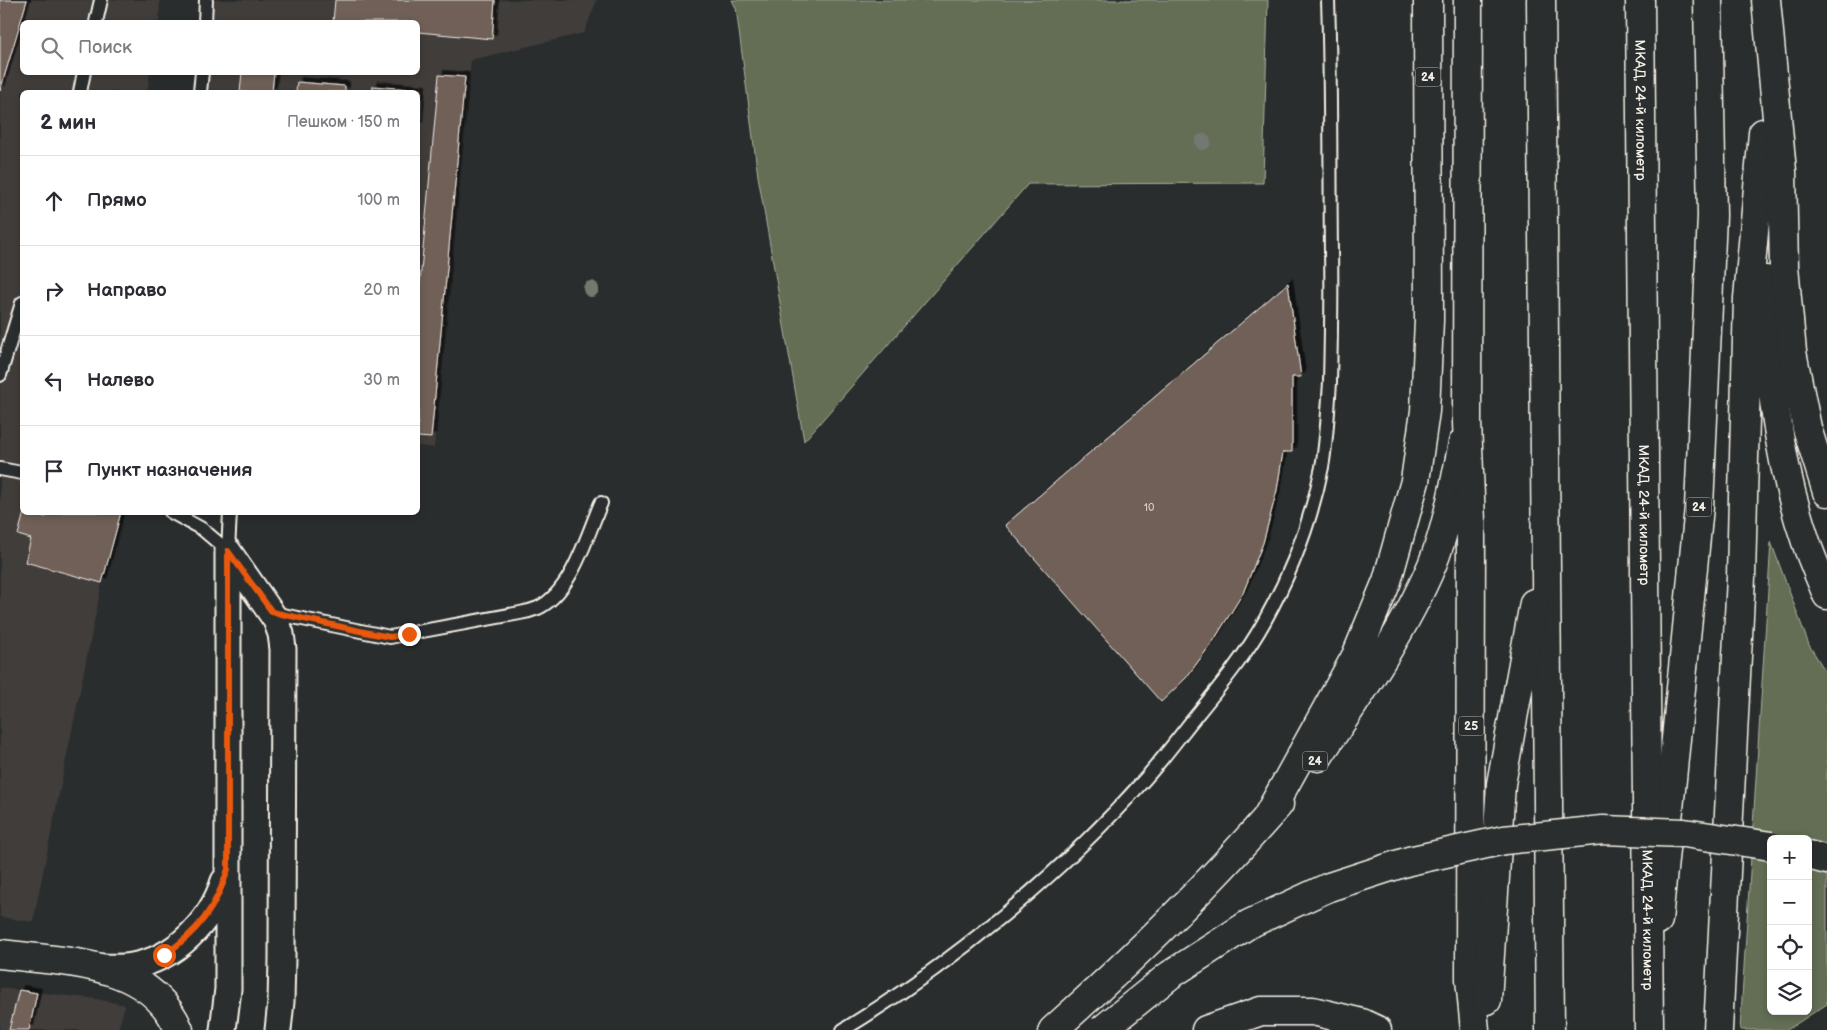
<!DOCTYPE html>
<html lang="ru">
<meta charset="utf-8">
<style>
body{margin:0;font-family:"Balsamiq Sans",sans-serif;background:#f2f2f3;color:#2b2b33}
.controls{position:absolute;right:15px;bottom:15px;display:grid;overflow:hidden;border-radius:8px;box-shadow:0 2px 8px #0003}
.controls button{width:45px;height:45px;display:grid;place-items:center;padding:0;border:0;border-bottom:1px solid #e1e1e2;background:#fff;color:#2b2b33;font:25px sans-serif}
.stop{position:absolute;width:15px;height:15px;margin:-11px;border:4px solid #ea580c;border-radius:50%;background:#fff}
.stop.end{background:#ea580c;border-color:#fff;box-shadow:0 1px 5px #0008}
.list{margin:0;padding:0;list-style:none}
h2{display:flex;justify-content:space-between;align-items:center;height:65px;margin:0;padding:0 20px;font-size:21px}
h2 small{font-size:16px;font-weight:400;color:#7c7c81}
.list li{display:grid;grid-template-columns:32px 1fr auto;gap:15px;align-items:center;box-sizing:border-box;height:90px;padding:0 20px;border-top:1px solid #e1e1e2}
.list b{display:block;font-size:19px;white-space:nowrap}
.list em{font-size:16px;font-style:normal;color:#7c7c81}
.icon{flex:none;width:28px;height:28px;fill:none;stroke:currentColor;stroke-width:2;stroke-linecap:round;stroke-linejoin:round}
.map{position:relative;flex:none;width:1827px;height:1030px;overflow:hidden}
.search{position:absolute;background:#fff;box-shadow:0 2px 8px #0003;left:20px;top:20px;width:400px;height:55px;display:flex;align-items:center;gap:12px;box-sizing:border-box;padding:0 18px;border-radius:8px;color:#7c7c81;font-size:19px}
.panel{position:absolute;background:#fff;box-shadow:0 2px 8px #0003;left:20px;top:90px;width:400px;height:425px;border-radius:8px}
.map>svg:first-child{display:block}
.built{fill:#3f3c3b}
.green{fill:#646e55;stroke:#acb09e;fill-rule:evenodd}
.building{fill:#706058;stroke:#f4f1e8;filter:url(#shadow)}
.lines{fill:none;stroke-linecap:round;stroke-linejoin:round}
.lane-casing{stroke:#f4f1e8;stroke-width:16}
.street-casing{stroke:#f4f1e8;stroke-width:29}
.secondary-casing{stroke:#f4f1e8;stroke-width:31}
.primary-casing{stroke:#f4f1e8;stroke-width:31}
.highway-casing{stroke:#f4f1e8;stroke-width:31}
.lane{stroke:#2a2d2e;stroke-width:12}
.street{stroke:#2a2d2e;stroke-width:25}
.secondary{stroke:#2a2d2e;stroke-width:28}
.primary{stroke:#2a2d2e;stroke-width:28}
.highway{stroke:#2a2d2e;stroke-width:28}
.highway-bridge-casing{stroke:#f4f1e8;stroke-width:31;stroke-linecap:butt}
.highway-bridge{stroke:#2a2d2e;stroke-width:28}
.tree{fill:#757870}
.route{stroke:#ea580c;stroke-width:6}
.labels{text-anchor:middle;dominant-baseline:central;stroke-width:4;stroke-linejoin:round;paint-order:stroke}
.number-label{font-size:11px;fill:#d3cdc4}
.shield{fill:#2a2d2e;stroke:#b7b6b0;stroke-width:1}
.shield-label{font-size:12px;font-weight:bold;fill:#f4f1e8}
.street-label{font-size:14px;fill:#f4f1e8;stroke:#2a2d2e}
</style>
<div class="map">
<svg width="1827" height="1030" viewBox="0 0 1827 1030">
<defs>
<filter id="shadow"><feDropShadow dx="4.5" dy="-4.5" stdDeviation="0" flood-color="#0009"/></filter>
</defs>
<rect width="100%" height="100%" fill="#2a2d2e"/>
<filter id="ink" filterUnits="userSpaceOnUse"><feTurbulence type="fractalNoise" baseFrequency=".02" numOctaves="2"/><feDisplacementMap in="SourceGraphic" scale="10" xChannelSelector="R" yChannelSelector="G"/><feConvolveMatrix kernelMatrix="1 2 1 2 8 2 1 2 1" color-interpolation-filters="sRGB"/></filter>
<g filter="url(#ink)">
<path class="built" d="M0,0H160L159,22H22V72L150,73L147,92H22V512L121,513L102,583L33,922L0,917Z
M199,0H597L584,33L471,60L434,448L418,446V92H191L194,73L418,72V22H199Z
M0,988L97,999L125,1005L118,1030H0Z"/>
<path class="green" d="M732,0H1268L1263,183L1028,184L804,441L758,176L736,8Z
M1771,542L1809,645L1827,674V1004L1787,1030H1740ZM1771,839H1808V1011H1771Z"/>
<path class="building" d="M0,0H27L0,91Z
M335,0H495L492,39L418,32V22H333Z
M242,72H274L272,92H240Z
M439,75L465,77L431,438L418,437V304Z
M297,82L345,86V92H296Z
M373,86L421,90L418,127V92H372Z
M1288,283L1301,377H1292V452H1283L1277,490L1263,543L1243,593L1214,640L1186,678L1161,702L1005,525Z
M24,512L46,517L48,512H121L102,583L25,562L31,539L18,535Z
M19,990L37,993L29,1030H9Z"/>
<g class="lines">
<g class="lane-casing">
<path id="lane" d="M96,22L101,0
M205,22L206,0
M80,92L84,72
M200,92L202,72
M0,375L22,303
M0,469L22,473
M171,512L202,529L228,551
M228,551L230,512
M273,613L390,637L520,613C526,612 533,610 538,608C572,592 587,535 601,503
M843,1030C953,963 1060,875 1145,779C1161,761 1176,741 1191,722C1217,690 1244,658 1264,622C1291,574 1311,522 1322,467C1327,439 1328,410 1330,382C1331,338 1332,296 1331,252C1330,168 1331,84 1328,0"/>
</g>
<g class="street-casing">
<path id="street" d="M228,551L276,620L281,634L283,649L282,959L281,1002L278,1030
M101,967C112,967 122,968 132,966C175,959 211,922 224,881
M223,1030L228,989V551"/>
</g>
<g class="secondary-casing">
<path id="secondary" d="M0,954C63,962 151,960 179,1030"/>
</g>
<g class="primary-casing">
<path id="primary" d="M1766,280C1767,368 1777,458 1806,542C1812,560 1820,577 1827,595
M1318,757C1359,696 1403,633 1432,565C1447,528 1455,482 1463,443
M1267,817L1356,656L1387,581L1415,481L1425,411L1429,320L1428,0
M1658,920L1699,507L1712,216L1708,0
M1053,1030C1133,959 1209,885 1279,804
M1718,1030L1741,577L1748,298L1763,133"/>
</g>
<g class="highway-casing">
<g id="highway">
<path d="M1468,0L1467,422L1471,522L1470,979L1475,1030"/>
<path d="M1541,0L1550,1030"/>
<path id="s1" d="M1640,0L1649,1030"/>
<path d="M1766,0L1782,171L1784,267L1792,352L1807,428L1827,492"/>
<path d="M1808,855L1827,860"/>
<path d="M1487,1000L1501,784L1534,603"/>
<path d="M1206,1030L1261,1011H1313L1362,1023L1377,1030"/>
</g>
</g>
<use href="#lane" class="lane"/>
<use href="#street" class="street"/>
<use href="#secondary" class="secondary"/>
<use href="#primary" class="primary"/>
<use href="#highway" class="highway"/>
<g class="highway-bridge-casing">
<path id="highway-bridge" d="M1102,1030L1170,975L1249,924L1329,887L1409,861L1504,840L1603,830L1684,833L1771,846"/>
</g>
<use href="#highway-bridge" class="highway-bridge"/>
</g>
<g class="tree">
<circle cx="1203" cy="142" r="8"/>
<circle cx="591" cy="289" r="8"/>
</g>
</g>
<g class="lines" filter="url(#ink)">
<path class="route" d="M164,955C198,932 216,908 228,869V551L272,612L374,634L390,637L409,634"/>
</g>
<g class="labels">
<g class="number-label">
<text x="1149" y="507">10</text>
</g>
<g class="shield">
<rect x="1415.5" y="67.5" width="25" height="19" rx="4"/>
<rect x="1686.5" y="497.5" width="25" height="19" rx="4"/>
<rect x="1458.5" y="716.5" width="25" height="19" rx="4"/>
<rect x="1302.5" y="751.5" width="25" height="19" rx="4"/>
</g>
<g class="shield-label">
<text x="1428" y="77">24</text>
<text x="1699" y="507">24</text>
<text x="1471" y="726">25</text>
<text x="1315" y="761">24</text>
</g>
<g class="street-label">
<text stroke="none"><textPath href="#s1" startOffset="110">МКАД, 24-й километр</textPath></text>
<text stroke="none"><textPath href="#s1" startOffset="515">МКАД, 24-й километр</textPath></text>
<text stroke="none"><textPath href="#s1" startOffset="920">МКАД, 24-й километр</textPath></text>
</g>
</g>
</svg>
<div class="controls">
<button>+</button>
<button>−</button>
<button><svg class="icon" aria-label="locate" viewBox="0 0 24 24"><circle cx="12" cy="12" r="6"/><path d="M12 2v4M12 18v4M2 12h4M18 12h4"/></svg></button>
<button><svg class="icon" aria-label="layers" viewBox="0 0 24 24"><path d="M12 4l9 5-9 5-9-5zM3 14l9 5 9-5"/></svg></button>
</div>
<div class="stop" style="left:164px;top:955px"></div>
<div class="stop end" style="left:409px;top:634px"></div>
<div class="search"><svg class="icon" aria-label="search" viewBox="0 0 24 24"><circle cx="10" cy="10" r="6"/><path d="M15 15l6 6"/></svg>Поиск</div>
<section class="panel">
<h2>2 мин<small>Пешком · 150 m</small></h2>
<ul class="list">
<li><svg class="icon" aria-label="ahead" viewBox="0 0 24 24"><path d="M12 20V5M6 11l6-6 6 6"/></svg><div><b>Прямо</b></div><em>100 m</em></li>
<li><svg class="icon" aria-label="right" viewBox="0 0 24 24"><path d="M7 20v-9h11M14 6l5 5-5 5"/></svg><div><b>Направо</b></div><em>20 m</em></li>
<li><svg class="icon" aria-label="left" viewBox="0 0 24 24"><path d="M17 20v-9H6M10 6l-5 5 5 5"/></svg><div><b>Налево</b></div><em>30 m</em></li>
<li><svg class="icon" aria-label="arrive" viewBox="0 0 24 24"><path d="M6 21V4h12l-3 4 3 4H6"/></svg><div><b>Пункт назначения</b></div></li>
</ul>
</section>
</div>
